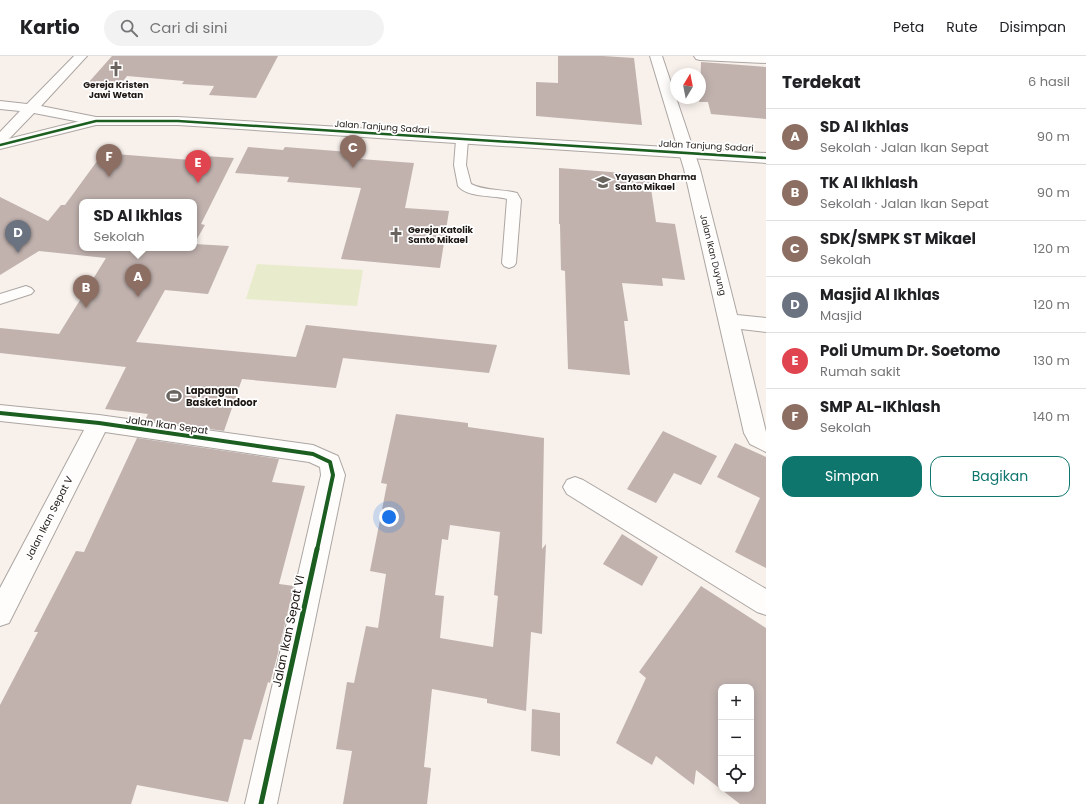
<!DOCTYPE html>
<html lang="id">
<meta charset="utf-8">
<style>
body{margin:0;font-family:Poppins,sans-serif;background:#f2f2f2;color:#202124}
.controls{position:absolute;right:12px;bottom:12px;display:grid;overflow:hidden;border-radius:8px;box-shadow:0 2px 10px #0003}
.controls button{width:36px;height:36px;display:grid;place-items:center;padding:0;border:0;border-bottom:1px solid #e0e0e0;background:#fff;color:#202124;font:20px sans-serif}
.compass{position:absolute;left:670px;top:12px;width:36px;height:36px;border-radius:50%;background:#fff;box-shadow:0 2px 10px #0003;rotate:10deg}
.you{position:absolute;left:389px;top:461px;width:14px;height:14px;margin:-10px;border:3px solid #fff;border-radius:50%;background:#1a73e8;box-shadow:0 0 0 6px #1a73e833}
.badge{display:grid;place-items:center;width:26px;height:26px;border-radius:50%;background:#0f766e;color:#fff;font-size:13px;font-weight:700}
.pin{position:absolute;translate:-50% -33px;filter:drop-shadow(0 1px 2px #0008)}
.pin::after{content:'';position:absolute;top:21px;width:14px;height:12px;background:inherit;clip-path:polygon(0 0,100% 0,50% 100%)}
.popup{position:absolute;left:79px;top:143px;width:118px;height:52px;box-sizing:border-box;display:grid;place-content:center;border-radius:8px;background:#fff;filter:drop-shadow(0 1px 3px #0005);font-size:13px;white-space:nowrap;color:#757577}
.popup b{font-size:15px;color:#202124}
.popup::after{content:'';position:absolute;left:50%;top:100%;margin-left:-8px;border:8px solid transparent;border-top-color:#fff}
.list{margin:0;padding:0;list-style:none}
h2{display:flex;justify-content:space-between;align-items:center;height:52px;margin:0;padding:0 16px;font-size:17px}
h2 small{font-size:13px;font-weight:400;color:#757577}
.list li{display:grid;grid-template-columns:26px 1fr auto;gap:12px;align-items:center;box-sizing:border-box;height:56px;padding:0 16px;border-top:1px solid #e0e0e0}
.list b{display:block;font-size:15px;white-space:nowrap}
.list p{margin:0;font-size:13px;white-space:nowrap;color:#757577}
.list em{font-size:13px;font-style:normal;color:#757577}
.actions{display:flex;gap:8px;padding:12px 16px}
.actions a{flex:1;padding:9px 0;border:1px solid #0f766e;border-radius:12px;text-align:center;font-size:14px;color:#0f766e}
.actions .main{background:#0f766e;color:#fff}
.icon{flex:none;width:22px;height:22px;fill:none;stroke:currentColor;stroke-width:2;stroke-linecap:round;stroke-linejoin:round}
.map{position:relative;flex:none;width:766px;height:748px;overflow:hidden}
header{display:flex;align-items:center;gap:24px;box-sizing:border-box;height:56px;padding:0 20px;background:#fff;border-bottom:1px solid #e0e0e0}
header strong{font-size:19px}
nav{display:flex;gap:22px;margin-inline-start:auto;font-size:14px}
.search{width:280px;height:36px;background:#f2f2f2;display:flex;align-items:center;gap:10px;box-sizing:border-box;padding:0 14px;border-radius:22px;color:#757577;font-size:15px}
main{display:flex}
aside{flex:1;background:#fff}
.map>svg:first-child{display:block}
.green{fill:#e9eccc}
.building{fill:#c1b2ae;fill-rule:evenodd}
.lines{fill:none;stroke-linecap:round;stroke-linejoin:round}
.service-casing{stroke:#aca6a2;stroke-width:2}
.minor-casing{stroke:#aca6a2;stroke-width:2}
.tertiary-casing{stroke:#aca6a2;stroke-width:2}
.service{fill:#fefdfc;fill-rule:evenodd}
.minor{fill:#fefdfc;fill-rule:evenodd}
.tertiary{fill:#fefdfc;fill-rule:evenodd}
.cycleway-far2-casing{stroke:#fff;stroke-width:4}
.cycleway-far1-casing{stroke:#fff;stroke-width:6}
.cycleway-casing{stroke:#fff;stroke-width:8}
.cycleway-far2{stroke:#1b5e20;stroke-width:2.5}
.cycleway-far1{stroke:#1b5e20;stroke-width:4}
.cycleway{stroke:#1b5e20;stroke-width:5}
.labels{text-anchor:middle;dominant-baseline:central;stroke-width:3.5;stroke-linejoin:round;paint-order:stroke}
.far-poi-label{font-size:9px;font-weight:bold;fill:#1e1814;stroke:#fff;text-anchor:start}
.far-street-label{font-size:9px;fill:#1e1814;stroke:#fff}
.poi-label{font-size:10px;font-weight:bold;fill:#1e1814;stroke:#fff;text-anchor:start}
.street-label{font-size:10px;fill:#1e1814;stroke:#fff}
.near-street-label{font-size:12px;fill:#1e1814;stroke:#fff}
</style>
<header>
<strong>Kartio</strong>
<div class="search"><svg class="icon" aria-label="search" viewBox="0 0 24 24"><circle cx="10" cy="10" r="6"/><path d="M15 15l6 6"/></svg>Cari di sini</div>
<nav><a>Peta</a><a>Rute</a><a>Disimpan</a></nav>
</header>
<main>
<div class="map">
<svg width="766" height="748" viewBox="0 0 766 748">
<rect width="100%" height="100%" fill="#f7f0eb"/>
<path class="green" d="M257,208L363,214L357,250L246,243Z"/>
<path class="building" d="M112,0H278L256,42L209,39L214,30L182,28L184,25L127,20L120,29L89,26Z
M558,0H603L634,2L642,69L536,60V26L558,27Z
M701,6L766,11V63L711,58L708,46H699L700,42Z
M248,91L283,94L285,91L349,96L347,102L414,107L405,152L449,155L440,212L341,203L361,132L287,126L289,121L235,117Z
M103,97L203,105L206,100L234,102L201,168L205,169L194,188L229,190L208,238L165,234L136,286L296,301L306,269L497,289L489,317L343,302L336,332L242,323L224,375L145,364L148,358L105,353L126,311L0,297V272L59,278L106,202L39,195L0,219V141L48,165L61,149H65ZM82,146H194V192H82Z
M559,112L649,119L656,166L675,168L685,224L662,222L663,230L622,227L628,265H624L630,319L568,313L565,215L561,214L560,168H559Z
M396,358L468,367V371L544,382L542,493L546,488L542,578L531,576L526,655L487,647V643L432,633L424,711L431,712L427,748H343L352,695L336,693L347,626L354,627L366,570L378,572L386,518L370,515L387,428L381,427ZM450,469L500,476L494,539L498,540L493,591L440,582L444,540L435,539L442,483L448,484Z
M663,375L717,400L701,429L674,417L656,447L627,433Z
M137,382L279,403L272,426L305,430L279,528L294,530L277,601L270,627L268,626L251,684L244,683L228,746L137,729L131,748H0V649L38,576H34L76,495L84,496Z
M735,387L766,401V512L735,496L760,442L717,421Z
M622,478L658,501L642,530L603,508Z
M701,530L766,572V748H740L696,714L694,729L656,700L652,709L616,687L646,622L639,616ZM721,631H751V733H721Z
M532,653L560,657V700L531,695Z"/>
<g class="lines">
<g class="service-casing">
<path id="service" d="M462,80L466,81L468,84L466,109L471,128C485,135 502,133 517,137L521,144L516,207L514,210L509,212L504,210L502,207L507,143C494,139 467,142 458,130L454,109L456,84L458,81Z
M26,230L31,232L34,235L31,238L0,248V238Z"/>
</g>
<g class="minor-casing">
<path id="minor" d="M74,0H87L41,50L101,62L103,65L101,68L96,69L34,57L5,87L0,88V76L20,55L0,53V45L27,48Z
M650,0H662L700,113L737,259L766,262V276L741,273L766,376V396L750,388L744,377L684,113Z
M694,0H766V7L700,4L696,3Z
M0,349L99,359L313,389L338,400L345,419L277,748H245L321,419L320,411L309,406L105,376L9,567L0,570V532L84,374L0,365Z
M575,421L583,424L766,533V559L757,556L567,438L563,431L567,424Z"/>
</g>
<g class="tertiary-casing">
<path id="tertiary" d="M96,61H178L766,97V107L178,69H96L0,93V85Z"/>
</g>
<use href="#service" class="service"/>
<use href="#minor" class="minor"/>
<use href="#tertiary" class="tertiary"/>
<g class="cycleway-far2-casing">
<path id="cycleway-far2" d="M0,89L96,65H178L766,102"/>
</g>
<g class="cycleway-far1-casing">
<path id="cycleway-far1" d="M0,357L99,367L313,398L330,406L333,419L317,494"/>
</g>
<g class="cycleway-casing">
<path id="cycleway" d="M261,748L317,493"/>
</g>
<use href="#cycleway-far2" class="cycleway-far2"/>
<use href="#cycleway-far1" class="cycleway-far1"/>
<use href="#cycleway" class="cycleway"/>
</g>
<defs>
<g id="church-bare" transform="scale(1.2)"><path d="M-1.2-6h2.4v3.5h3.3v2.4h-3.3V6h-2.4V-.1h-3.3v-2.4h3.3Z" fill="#6a645f" stroke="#fff" stroke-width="2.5" paint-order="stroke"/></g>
<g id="school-bare" transform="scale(1.2)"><path d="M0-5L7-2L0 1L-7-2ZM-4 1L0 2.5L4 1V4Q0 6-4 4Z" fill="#6a645f" stroke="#fff" stroke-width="2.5" paint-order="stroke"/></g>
<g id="stadium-bare" transform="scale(1.2)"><path d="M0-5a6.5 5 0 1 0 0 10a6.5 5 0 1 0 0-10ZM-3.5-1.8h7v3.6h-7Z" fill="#6a645f" stroke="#fff" stroke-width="2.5" paint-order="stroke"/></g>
</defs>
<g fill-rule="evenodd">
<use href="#church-bare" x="116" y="13"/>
<use href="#school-bare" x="603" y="126"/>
<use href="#church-bare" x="396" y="179"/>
<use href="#stadium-bare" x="174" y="340"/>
</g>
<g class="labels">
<g class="far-poi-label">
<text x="116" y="29" text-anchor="middle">Gereja Kristen<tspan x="116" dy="10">Jawi Wetan</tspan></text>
<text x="615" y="121">Yayasan Dharma<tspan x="615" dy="10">Santo Mikael</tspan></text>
<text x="408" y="174">Gereja Katolik<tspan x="408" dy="10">Santo Mikael</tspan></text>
</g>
<g class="far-street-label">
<text transform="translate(382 71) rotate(4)">Jalan Tanjung Sadari</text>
<text transform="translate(706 90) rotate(3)">Jalan Tanjung Sadari</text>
<text transform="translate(713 199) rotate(76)">Jalan Ikan Duyung</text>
</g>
<g class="poi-label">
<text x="186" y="334">Lapangan<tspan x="186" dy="12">Basket Indoor</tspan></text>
</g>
<g class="street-label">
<text transform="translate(167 369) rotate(8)">Jalan Ikan Sepat</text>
<text transform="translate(49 462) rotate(-63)">Jalan Ikan Sepat V</text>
</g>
<g class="near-street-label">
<text transform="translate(288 575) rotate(-78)">Jalan Ikan Sepat VI</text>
</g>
</g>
</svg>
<div class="controls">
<button>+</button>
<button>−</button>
<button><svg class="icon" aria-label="locate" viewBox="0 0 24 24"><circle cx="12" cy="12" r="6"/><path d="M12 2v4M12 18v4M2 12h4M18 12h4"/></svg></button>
</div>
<svg class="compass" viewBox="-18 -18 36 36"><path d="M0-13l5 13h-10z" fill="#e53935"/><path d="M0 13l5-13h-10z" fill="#757577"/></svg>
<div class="you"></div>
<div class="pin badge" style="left:138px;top:241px;background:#8d6e63">A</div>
<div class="popup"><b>SD Al Ikhlas</b>Sekolah</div>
<div class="pin badge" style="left:86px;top:252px;background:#8d6e63">B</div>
<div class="pin badge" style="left:353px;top:112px;background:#8d6e63">C</div>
<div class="pin badge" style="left:18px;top:197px;background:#6b7280">D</div>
<div class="pin badge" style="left:198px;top:127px;background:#e0444e">E</div>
<div class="pin badge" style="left:109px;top:121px;background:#8d6e63">F</div>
</div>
<aside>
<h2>Terdekat<small>6 hasil</small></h2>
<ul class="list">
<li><span class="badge" style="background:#8d6e63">A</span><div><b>SD Al Ikhlas</b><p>Sekolah · Jalan Ikan Sepat</p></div><em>90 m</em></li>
<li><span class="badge" style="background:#8d6e63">B</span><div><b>TK Al Ikhlash</b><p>Sekolah · Jalan Ikan Sepat</p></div><em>90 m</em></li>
<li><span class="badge" style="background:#8d6e63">C</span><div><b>SDK/SMPK ST Mikael</b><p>Sekolah</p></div><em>120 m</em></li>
<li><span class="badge" style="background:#6b7280">D</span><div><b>Masjid Al Ikhlas</b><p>Masjid</p></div><em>120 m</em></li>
<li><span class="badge" style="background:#e0444e">E</span><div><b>Poli Umum Dr. Soetomo</b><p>Rumah sakit</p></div><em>130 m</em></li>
<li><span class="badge" style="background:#8d6e63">F</span><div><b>SMP AL-IKhlash</b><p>Sekolah</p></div><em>140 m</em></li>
</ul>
<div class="actions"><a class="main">Simpan</a><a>Bagikan</a></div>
</aside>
</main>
